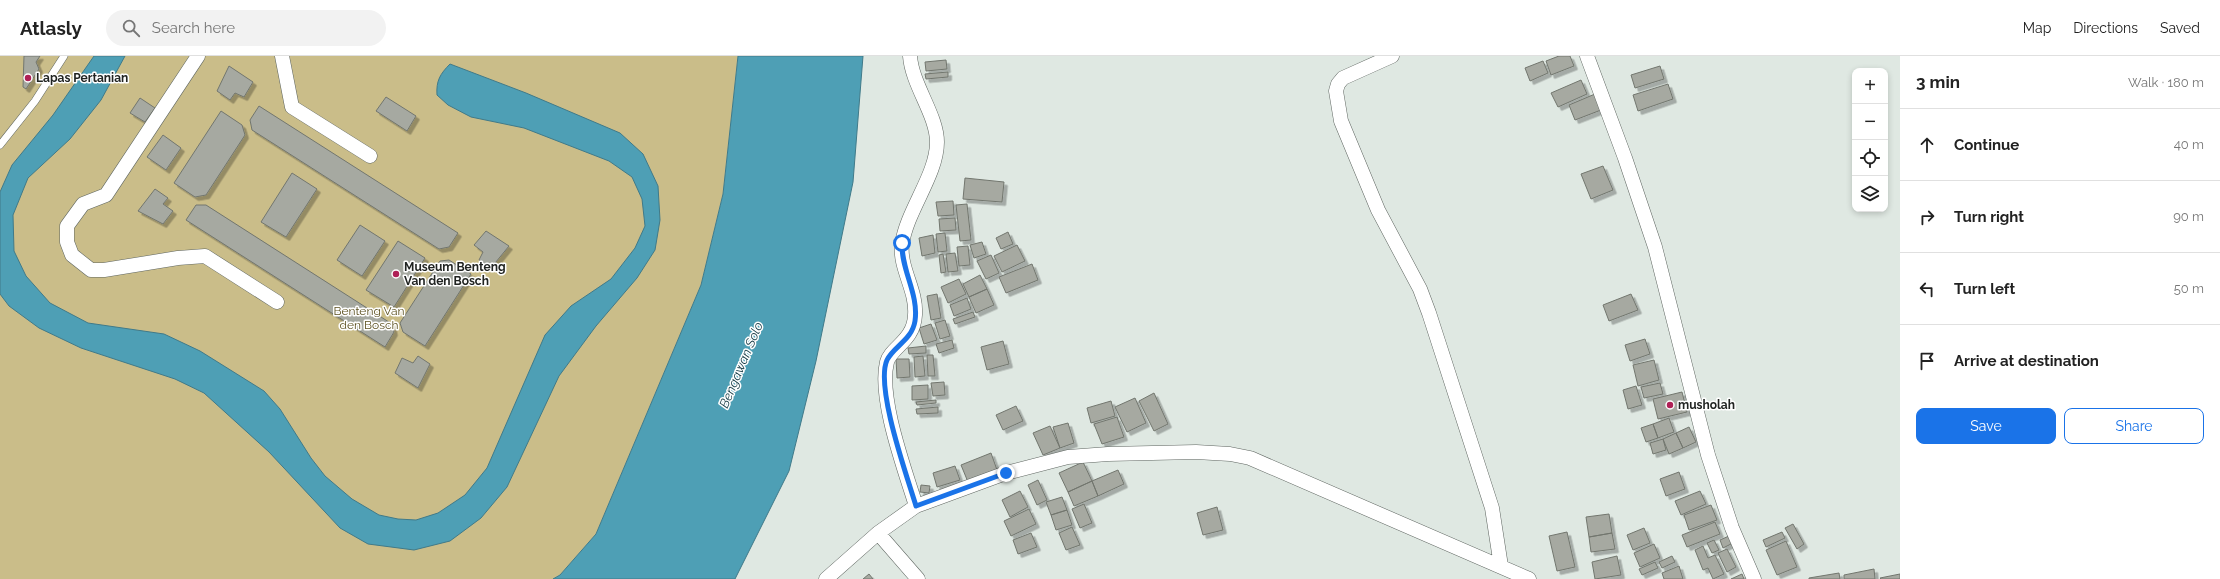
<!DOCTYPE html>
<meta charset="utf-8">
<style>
body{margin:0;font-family:Raleway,sans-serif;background:#f2f2f2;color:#222}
.controls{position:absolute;right:12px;top:12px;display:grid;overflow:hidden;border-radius:8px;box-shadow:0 2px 6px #0003}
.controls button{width:36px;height:36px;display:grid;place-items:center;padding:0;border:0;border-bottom:1px solid #e0e0e0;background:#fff;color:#222;font:20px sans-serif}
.stop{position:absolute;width:12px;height:12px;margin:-9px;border:3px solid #1a73e8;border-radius:50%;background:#fff}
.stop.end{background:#1a73e8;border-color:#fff;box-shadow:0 1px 4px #0008}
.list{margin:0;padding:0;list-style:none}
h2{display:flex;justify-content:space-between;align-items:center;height:52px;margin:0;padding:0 16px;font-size:17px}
h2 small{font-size:13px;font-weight:400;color:#767676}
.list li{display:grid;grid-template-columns:26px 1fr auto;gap:12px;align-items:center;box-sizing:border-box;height:72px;padding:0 16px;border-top:1px solid #e0e0e0}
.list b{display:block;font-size:15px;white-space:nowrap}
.list em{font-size:13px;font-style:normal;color:#767676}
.actions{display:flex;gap:8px;padding:12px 16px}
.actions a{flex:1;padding:9px 0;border:1px solid #1a73e8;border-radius:8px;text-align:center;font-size:14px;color:#1a73e8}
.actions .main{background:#1a73e8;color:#fff}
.icon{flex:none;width:22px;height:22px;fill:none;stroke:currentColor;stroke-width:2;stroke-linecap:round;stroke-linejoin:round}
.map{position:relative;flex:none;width:1900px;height:523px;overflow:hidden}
header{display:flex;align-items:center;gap:24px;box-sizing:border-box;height:56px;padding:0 20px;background:#fff;border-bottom:1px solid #e0e0e0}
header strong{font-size:19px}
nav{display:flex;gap:22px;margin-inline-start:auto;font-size:14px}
.search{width:280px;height:36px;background:#f2f2f2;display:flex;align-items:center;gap:10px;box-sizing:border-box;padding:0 14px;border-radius:22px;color:#767676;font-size:15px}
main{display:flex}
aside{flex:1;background:#fff}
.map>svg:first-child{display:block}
.green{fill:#cabd89}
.water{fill:#4e9fb5;stroke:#407a89}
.building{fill:#a6a9a1;stroke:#72766e;filter:url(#shadow)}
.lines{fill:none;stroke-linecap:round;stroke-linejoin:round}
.lane-casing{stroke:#5f6661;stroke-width:8}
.street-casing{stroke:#5f6661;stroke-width:15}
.lane{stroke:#fff;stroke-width:7}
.street{stroke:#fff;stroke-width:14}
.route{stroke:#1a73e8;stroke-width:5}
.poi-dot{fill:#af2056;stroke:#fff;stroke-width:1.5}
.labels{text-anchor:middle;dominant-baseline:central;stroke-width:3;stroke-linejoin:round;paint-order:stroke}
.poi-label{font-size:12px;font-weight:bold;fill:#212422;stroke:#fff;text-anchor:start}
.park-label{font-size:12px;fill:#5c5120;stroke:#fff}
.water-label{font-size:13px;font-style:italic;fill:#163c46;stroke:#fff}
</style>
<header>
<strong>Atlasly</strong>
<div class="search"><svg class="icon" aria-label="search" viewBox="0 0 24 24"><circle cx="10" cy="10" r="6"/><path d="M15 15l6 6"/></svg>Search here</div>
<nav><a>Map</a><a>Directions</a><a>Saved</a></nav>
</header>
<main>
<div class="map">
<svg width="1900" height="523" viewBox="0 0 1900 523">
<defs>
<filter id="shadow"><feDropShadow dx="3.5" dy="3.5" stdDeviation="0" flood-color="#0004"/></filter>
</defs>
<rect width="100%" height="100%" fill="#dfe8e2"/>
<path class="green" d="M0,0H738L723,138L701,229L596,478L560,519L553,523H0Z"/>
<path class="water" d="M94,0H125L101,44L70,83L28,122L13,159L14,195L26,220L50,247L88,267L164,278L200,295L264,335L280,353L311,402L325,420L352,443L379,459L398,463L416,464L438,457L465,439L487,412L545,279L571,250L611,223L635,192L645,170L642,143L632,121L609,105L524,72L471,61L448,49L437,39C436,25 440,18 450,8L526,37L620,77L643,98L658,130L660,164L655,194L637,222L596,270L559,320L507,431L481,462L450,485L414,494L368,488L340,472L269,396L204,337L175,323L81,292L39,272L9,250L0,238V136L12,109L53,59Z
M738,0H863L853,126L816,305L789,415L735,523H553L560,519L596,478L701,229L723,138Z"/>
<path class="building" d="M24,0H40L36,6L39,13L26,33L23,31Z
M1559,0H1570L1574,10L1551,19L1546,5Z
M946,4L947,13L926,15L925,6Z
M1543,5L1548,17L1530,25L1525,12Z
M229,10L253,26L244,41L235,37L230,44L217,35Z
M1660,10L1664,23L1635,32L1631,19Z
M948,16V21L926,23L925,18Z
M1581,24L1587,38L1558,51L1551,37Z
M1668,28L1673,43L1638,55L1633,39Z
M1595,38L1601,54L1575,64L1569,49Z
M386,41L416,60L407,75L376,55Z
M140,42L155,52L145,66L130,57Z
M259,50L458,177L449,191L439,193L252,74L250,64Z
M221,55L242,69L245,79L206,139L195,141L174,127Z
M163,79L181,92L166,114L147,101Z
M1603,110L1613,134L1591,143L1581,118Z
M292,117L317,133L286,181L261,166Z
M965,122L1004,126L1002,146L963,143Z
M155,133L168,142L163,148L173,155L163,168L138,155Z
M953,145L954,159L938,160L936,146Z
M967,148L971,184L960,185L956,149Z
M196,149H206L392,268L394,276L385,291L186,164Z
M955,162L956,174L940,175L939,163Z
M360,169L385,185L362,220L337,204Z
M486,175L509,190L491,212L479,204L483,196L474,189Z
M1008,176L1013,188L1001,193L996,182Z
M945,177L947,195L938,196L936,178Z
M933,179L935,197L922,200L919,182Z
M398,185L425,202L394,251L366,234Z
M982,186L986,198L974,202L970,189Z
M1017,189L1025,205L1002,216L994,200Z
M968,190L970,209L959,210L957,191Z
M955,197L958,215L948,216L946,198Z
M943,198L946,216L941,217L939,199Z
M991,199L999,217L986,223L977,205Z
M449,204L471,218L425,290L403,276L400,267L440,205Z
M1032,208L1038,224L1006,237L999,221Z
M980,219L987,233L969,241L963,228Z
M959,223L966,238L948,247L941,231Z
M987,233L994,249L976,257L969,241Z
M937,238L941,262L931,264L927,240Z
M1631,238L1638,254L1609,265L1603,249Z
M967,242L971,253L954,260L950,249Z
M973,256L975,261L955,268L953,263Z
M945,264L950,280L940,283L935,267Z
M931,268L937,284L924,288L919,272Z
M1645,283L1650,298L1630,305L1625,289Z
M952,284L954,292L939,297L936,288Z
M1003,285L1009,308L987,314L981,291Z
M926,290V297L909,298L908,292Z
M927,299H933L935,320H928Z
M418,300L430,308L418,332L395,317L402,302L413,307Z
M923,300L925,320L915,321L914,301Z
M896,303H909L910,321L897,322Z
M1654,304L1659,324L1638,330L1633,309Z
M944,326L945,339L933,340L931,327Z
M1660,327L1663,338L1644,342L1641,331Z
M928,329V343L912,344V330Z
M1636,330L1642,349L1628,353L1623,334Z
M1682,336L1687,356L1658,363L1653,343Z
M1154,337L1168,368L1154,375L1139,345Z
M1135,342L1146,367L1127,376L1115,351Z
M936,344V347L917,349L916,346Z
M1111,345L1115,360L1091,367L1087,352Z
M1016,350L1023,365L1003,374L996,359Z
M938,351V357L917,358L916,353Z
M1117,361L1124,381L1102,388L1094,368Z
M1669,362L1674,376L1658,382L1653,368Z
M1068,367L1074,387L1060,392L1053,371Z
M1653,368L1658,382L1646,386L1641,372Z
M1050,370L1060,392L1043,399L1033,377Z
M1689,371L1696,386L1683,392L1676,377Z
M1676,377L1683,392L1669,398L1663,383Z
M1663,383L1666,394L1653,398L1650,387Z
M991,397L997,414L968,426L961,409Z
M1083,406L1092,425L1068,436L1059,417Z
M955,410L960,424L937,431L933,417Z
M1118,414L1124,428L1098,440L1092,425Z
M1679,416L1685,433L1666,440L1660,423Z
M1038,424L1047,444L1037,449L1028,429Z
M1092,425L1098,440L1074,450L1068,436Z
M921,429L930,430L929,437L920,436Z
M1020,435L1028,451L1010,461L1002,444Z
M1700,435L1706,448L1681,459L1675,445Z
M1062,441L1067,454L1051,459L1046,446Z
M1084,448L1092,467L1080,472L1072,453Z
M1711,449L1717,464L1689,474L1684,459Z
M1217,451L1223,474L1203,479L1197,457Z
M1029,453L1036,468L1011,480L1004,465Z
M1067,454L1072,469L1056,474L1051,459Z
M1609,458L1612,477L1589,481L1586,461Z
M1715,466L1720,478L1687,491L1682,479Z
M1793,468L1804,488L1797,493L1785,472Z
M1072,471L1080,489L1066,494L1059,477Z
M1644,472L1650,487L1633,494L1627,479Z
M1567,476L1575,511L1557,515L1549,480Z
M1782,476L1785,482L1766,491L1763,484Z
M1031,477L1037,491L1018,498L1013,484Z
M1612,477L1615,493L1591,496L1589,481Z
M1729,480L1733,487L1723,492L1720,484Z
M1714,484L1719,494L1712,497L1707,487Z
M1786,485L1797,511L1777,519L1766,494Z
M1654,488L1660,502L1640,511L1634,497Z
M1703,490L1708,502L1715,499L1724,518L1713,523L1708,512L1703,514L1695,494Z
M1727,493L1736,511L1727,516L1718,497Z
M1617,500L1621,519L1595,523L1592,506Z
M1672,500L1675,506L1662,512L1659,506Z
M1655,506L1658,512L1642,519L1639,513Z
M1679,510L1683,523H1664L1662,517Z
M1874,513L1875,523H1844V519Z
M1839,517L1840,523H1809V522Z
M869,518L873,523H863Z
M1742,518L1744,523H1731Z
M1900,518V523H1881L1880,522Z"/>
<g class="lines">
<g class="lane-casing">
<path id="lane" d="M0,89L35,45L64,0"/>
</g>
<g class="street-casing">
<path id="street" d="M198,0L106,139L83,148L67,170V186L72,199L91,214H104L178,202L205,200L277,246
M282,0L292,51L370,100
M910,0C912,29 937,59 937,86C937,119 907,154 902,188C899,212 917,234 915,259C914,285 891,291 887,306C878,342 905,414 916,450
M1392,0L1343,22L1338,28L1336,35L1341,65L1378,154L1420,233L1429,257L1492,452L1501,510
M1587,0L1625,102L1655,191L1708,399L1732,472L1754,523
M878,477L918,523
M826,523L878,477L916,450L1006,417L1068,401L1108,398L1196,396L1230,398L1250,402L1529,523"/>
</g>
<use href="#lane" class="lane"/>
<use href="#street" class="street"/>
</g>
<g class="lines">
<path class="route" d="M902,187C901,214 919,238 915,265C912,284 894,290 887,304C875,331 907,420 916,450L1006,417"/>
</g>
<g class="poi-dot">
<circle cx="28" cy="22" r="4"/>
<circle cx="396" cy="218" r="4"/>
<circle cx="1670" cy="349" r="4"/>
</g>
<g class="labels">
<g class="poi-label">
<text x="36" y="22">Lapas Pertanian</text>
<text x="404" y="211">Museum Benteng<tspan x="404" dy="14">Van den Bosch</tspan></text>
<text x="1678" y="349">musholah</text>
</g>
<g class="park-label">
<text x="369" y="255">Benteng Van<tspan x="369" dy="14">den Bosch</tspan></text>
</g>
<g class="water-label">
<text transform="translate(741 309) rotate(-67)">Bengawan Solo</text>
</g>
</g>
</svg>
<div class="controls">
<button>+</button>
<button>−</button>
<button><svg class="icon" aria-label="locate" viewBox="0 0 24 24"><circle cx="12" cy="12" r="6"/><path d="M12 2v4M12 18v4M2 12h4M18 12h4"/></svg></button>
<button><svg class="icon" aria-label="layers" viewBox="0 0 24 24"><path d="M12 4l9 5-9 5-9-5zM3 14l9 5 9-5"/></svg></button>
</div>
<div class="stop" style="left:902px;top:187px"></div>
<div class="stop end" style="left:1006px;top:417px"></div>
</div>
<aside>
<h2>3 min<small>Walk · 180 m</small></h2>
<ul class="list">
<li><svg class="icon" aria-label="ahead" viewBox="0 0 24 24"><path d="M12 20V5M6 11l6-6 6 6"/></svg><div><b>Continue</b></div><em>40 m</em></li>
<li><svg class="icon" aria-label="right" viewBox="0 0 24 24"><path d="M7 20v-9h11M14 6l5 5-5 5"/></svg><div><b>Turn right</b></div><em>90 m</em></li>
<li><svg class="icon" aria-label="left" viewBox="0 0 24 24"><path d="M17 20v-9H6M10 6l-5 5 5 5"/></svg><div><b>Turn left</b></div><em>50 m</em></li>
<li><svg class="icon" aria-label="arrive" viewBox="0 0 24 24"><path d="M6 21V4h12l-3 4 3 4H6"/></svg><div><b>Arrive at destination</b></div></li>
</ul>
<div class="actions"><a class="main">Save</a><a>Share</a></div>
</aside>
</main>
